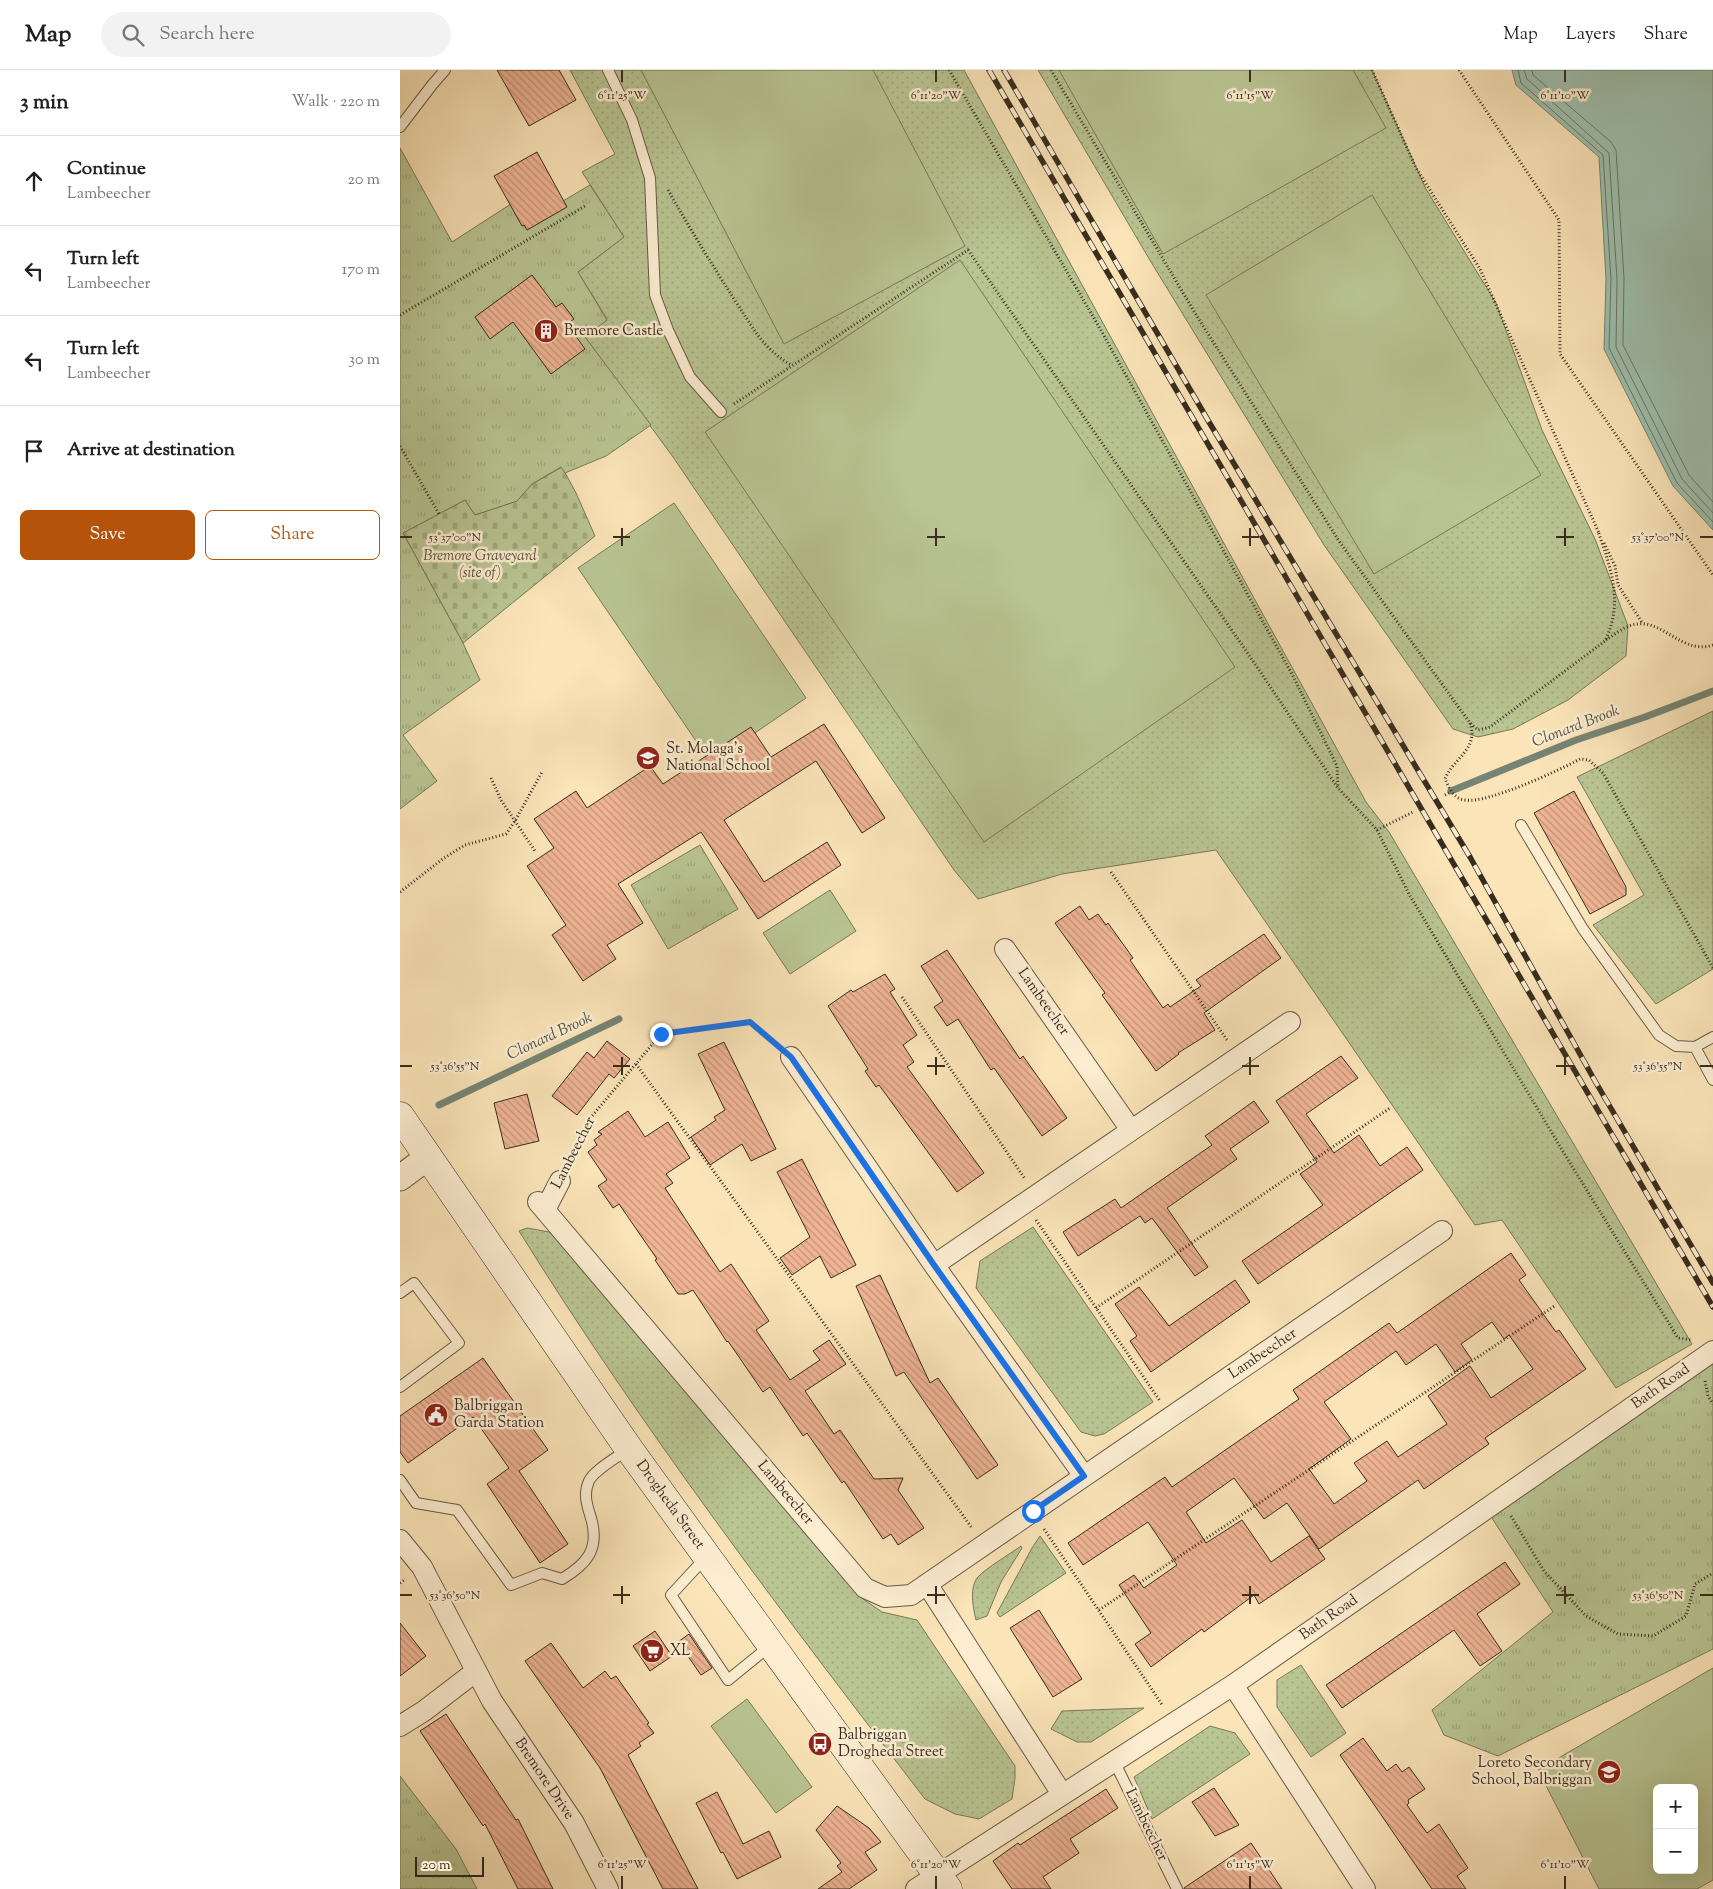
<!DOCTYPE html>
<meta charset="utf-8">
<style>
body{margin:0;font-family:"Sorts Mill Goudy",serif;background:#f2f2f2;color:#202124}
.controls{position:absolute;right:15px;bottom:15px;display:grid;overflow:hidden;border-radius:8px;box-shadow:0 5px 20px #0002}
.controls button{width:45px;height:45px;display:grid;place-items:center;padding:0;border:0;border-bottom:1px solid #e0e0e0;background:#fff;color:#202124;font:25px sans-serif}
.scale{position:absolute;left:15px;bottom:12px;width:69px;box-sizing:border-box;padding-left:5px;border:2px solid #382c1f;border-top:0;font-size:14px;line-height:18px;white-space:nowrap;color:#382c1f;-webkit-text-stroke:4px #fcedd1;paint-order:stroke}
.stop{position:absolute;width:15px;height:15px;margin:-11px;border:4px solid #1a73e8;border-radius:50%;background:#fff}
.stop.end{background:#1a73e8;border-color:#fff;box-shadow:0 1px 5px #0008}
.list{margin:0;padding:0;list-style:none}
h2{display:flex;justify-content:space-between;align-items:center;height:65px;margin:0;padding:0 20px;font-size:21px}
h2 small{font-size:16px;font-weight:400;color:#757577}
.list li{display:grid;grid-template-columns:32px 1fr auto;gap:15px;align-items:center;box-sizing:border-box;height:90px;padding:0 20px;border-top:1px solid #e0e0e0}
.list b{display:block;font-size:19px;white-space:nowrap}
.list p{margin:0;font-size:16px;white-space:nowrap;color:#757577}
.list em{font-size:16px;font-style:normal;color:#757577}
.actions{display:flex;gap:10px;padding:15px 20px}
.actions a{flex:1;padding:11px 0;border:1px solid #b45309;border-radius:8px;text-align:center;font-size:18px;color:#b45309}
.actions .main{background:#b45309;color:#fff}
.icon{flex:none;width:28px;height:28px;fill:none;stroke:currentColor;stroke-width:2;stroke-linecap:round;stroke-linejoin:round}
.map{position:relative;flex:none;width:1313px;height:1819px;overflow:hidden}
header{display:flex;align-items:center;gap:30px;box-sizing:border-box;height:70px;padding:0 25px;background:#fff;border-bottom:1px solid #e0e0e0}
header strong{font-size:24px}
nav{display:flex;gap:28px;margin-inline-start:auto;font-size:18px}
.search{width:350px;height:45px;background:#f2f2f2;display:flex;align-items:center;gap:12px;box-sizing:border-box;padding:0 18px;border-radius:28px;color:#757577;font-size:19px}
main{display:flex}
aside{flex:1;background:#fff}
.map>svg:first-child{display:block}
.grass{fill:url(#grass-dots);stroke:#787859}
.cemetery{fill:url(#cemetery-stones);stroke:#787859}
.park{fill:url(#park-tufts);stroke:#787859}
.garden{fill:#b9c593;stroke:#787859;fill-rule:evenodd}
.water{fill:#9ebfad;stroke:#758474}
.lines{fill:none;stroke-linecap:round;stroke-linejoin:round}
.shore{stroke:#6b7666;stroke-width:1}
.stream{stroke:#758474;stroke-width:7}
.building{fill:url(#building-back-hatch);stroke:#382c1f;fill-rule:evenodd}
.service-casing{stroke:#685a45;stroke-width:12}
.minor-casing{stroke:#685a45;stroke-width:22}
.tertiary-casing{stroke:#685a45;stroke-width:27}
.secondary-casing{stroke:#382c1f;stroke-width:29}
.path{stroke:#382c1f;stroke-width:3;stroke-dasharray:1 2.5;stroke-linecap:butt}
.service{stroke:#fcedd1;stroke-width:10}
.minor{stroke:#fcedd1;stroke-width:20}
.tertiary{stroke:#fcedd1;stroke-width:25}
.secondary{stroke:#fcedd1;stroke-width:28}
.rail-casing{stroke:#382c1f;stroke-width:5.5}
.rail{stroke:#fcedd1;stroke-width:4;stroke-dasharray:11;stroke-linecap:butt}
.route{stroke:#1a73e8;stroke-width:6}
.ticks{fill:none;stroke:#382c1f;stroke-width:2}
.labels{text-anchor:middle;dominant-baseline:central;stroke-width:5;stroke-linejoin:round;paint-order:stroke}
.poi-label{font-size:15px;fill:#382c1f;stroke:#fcedd1;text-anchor:start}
.park-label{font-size:15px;font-style:italic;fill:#58523c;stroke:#fcedd1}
.street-label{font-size:15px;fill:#382c1f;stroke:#fcedd1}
.water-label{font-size:16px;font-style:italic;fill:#525142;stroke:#fcedd1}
.ticks-label{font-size:12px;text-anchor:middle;fill:#382c1f;stroke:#fcedd1;stroke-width:5;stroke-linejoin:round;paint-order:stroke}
</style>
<header>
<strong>Map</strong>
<div class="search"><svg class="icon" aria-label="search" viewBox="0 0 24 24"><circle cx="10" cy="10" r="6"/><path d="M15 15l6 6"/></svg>Search here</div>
<nav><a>Map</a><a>Layers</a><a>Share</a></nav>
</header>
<main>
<aside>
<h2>3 min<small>Walk · 220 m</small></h2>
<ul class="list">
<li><svg class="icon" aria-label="ahead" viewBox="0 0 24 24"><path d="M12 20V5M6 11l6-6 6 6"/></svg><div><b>Continue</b><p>Lambeecher</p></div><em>20 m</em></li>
<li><svg class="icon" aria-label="left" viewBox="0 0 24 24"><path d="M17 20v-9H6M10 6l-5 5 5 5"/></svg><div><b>Turn left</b><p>Lambeecher</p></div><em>170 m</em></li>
<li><svg class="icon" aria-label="left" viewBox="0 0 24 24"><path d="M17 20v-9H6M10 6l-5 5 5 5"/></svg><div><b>Turn left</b><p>Lambeecher</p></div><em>30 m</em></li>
<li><svg class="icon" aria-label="arrive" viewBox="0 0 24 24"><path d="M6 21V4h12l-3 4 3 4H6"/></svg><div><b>Arrive at destination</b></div></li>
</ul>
<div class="actions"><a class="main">Save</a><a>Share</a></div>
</aside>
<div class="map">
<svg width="1313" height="1819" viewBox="0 0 1313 1819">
<defs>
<pattern id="grass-dots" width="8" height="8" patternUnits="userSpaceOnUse" patternTransform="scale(1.25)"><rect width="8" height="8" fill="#b9c593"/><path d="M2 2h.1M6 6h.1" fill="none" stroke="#a0a97e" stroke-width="1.8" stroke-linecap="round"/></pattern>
<pattern id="cemetery-stones" width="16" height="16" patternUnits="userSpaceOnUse" patternTransform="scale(1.25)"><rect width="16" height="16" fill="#b9c593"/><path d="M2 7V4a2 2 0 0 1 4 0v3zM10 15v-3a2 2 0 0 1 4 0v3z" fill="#a0a97e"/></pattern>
<pattern id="park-tufts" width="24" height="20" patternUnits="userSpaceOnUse" patternTransform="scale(1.25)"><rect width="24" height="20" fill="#b9c593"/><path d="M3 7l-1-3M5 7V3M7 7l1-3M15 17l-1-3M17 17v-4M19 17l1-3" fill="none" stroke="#a0a97e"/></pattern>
<pattern id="building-back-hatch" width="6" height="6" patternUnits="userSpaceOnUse" patternTransform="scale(1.25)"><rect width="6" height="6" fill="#efb494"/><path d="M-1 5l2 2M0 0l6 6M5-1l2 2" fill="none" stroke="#c39378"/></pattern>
</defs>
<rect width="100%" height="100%" fill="#fae4b8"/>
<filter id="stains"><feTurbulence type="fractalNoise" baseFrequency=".004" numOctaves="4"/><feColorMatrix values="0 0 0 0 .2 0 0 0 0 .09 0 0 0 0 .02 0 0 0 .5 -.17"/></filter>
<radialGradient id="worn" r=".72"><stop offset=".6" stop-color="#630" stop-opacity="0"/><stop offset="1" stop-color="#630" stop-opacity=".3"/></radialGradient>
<path class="grass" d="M170,0H564L966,732L989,762L1292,1274L1216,1318L1102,1150L1075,1155L816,780L662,804L578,829L554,800L273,387L185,267L207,249L178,202L224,167L182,102L215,84Z
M638,0H972L1026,119L1096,233L1142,360L1195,469L1228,556L1226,586L1168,630L1113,659L1078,667L1053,659L924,475L751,192Z
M1313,641V899L1256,934L1193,855L1244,825L1177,707Z
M633,1157L753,1332L704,1364L695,1366L681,1362L576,1218L580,1191Z
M127,1158L149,1162L158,1170L463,1529L482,1542L517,1550L615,1696V1708L612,1729L579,1749L555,1744L525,1729C383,1544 242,1359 119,1161Z
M640,1466L666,1503L600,1547L597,1543L632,1478Z
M621,1476L622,1478L601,1512L587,1546L576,1550C573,1538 569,1517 578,1507C586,1498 610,1484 621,1476Z
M901,1595L946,1663L911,1687L877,1637V1610Z
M744,1638L691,1672H677L651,1659L662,1641Z
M810,1656L835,1663L850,1684L752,1749L734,1707Z"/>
<path class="cemetery" d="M162,397L176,423L195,466L63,573L3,463L65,430L75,445L117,431L132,414Z"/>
<path class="park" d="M0,78L52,172L114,132L126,153L190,115L224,167L178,202L207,250L185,267L251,355L206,386L165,403L161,397L132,414L117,431L75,445L65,430L3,463L63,573L80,610L3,665L37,711L0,739Z
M300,775L338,839L268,879L231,815Z
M1313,1279V1579L1098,1686L1044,1665L1032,1640L1153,1542L1086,1439Z
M0,1706L56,1779L77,1819H0Z"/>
<path class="garden" d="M241,0H473L565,176L384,274Z
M659,0H953L986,58L763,184Z
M972,125L1141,405L974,504L806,225Z
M560,190L835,597L584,772L305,362Z
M274,433L406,628L311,693L178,498Z
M430,820L456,861L390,904L363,863Z
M1313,1598V1810L1297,1819H1199L1138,1700ZM1257,1718H1294V1800H1257Z
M347,1629L412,1717L376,1743L311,1656Z"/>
<path class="water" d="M1112,0H1313V460L1273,416L1204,279L1206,209L1199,87L1116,15Z"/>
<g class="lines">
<path class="shore" d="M1118,0L1121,13L1203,85L1211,209L1209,278L1277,413L1313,452
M1124,0L1127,9L1209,83L1217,209L1216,277L1282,409L1313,443
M1132,0L1133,5L1211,72L1216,80L1224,208L1223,275L1289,405L1313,432"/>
<path class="stream" d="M1051,721L1176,670L1245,647L1313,621
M39,1035L219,949"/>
</g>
<path class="building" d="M97,0H159L176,30L129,56Z
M137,82L167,137L127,160L124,155L122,156L94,106Z
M132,205L156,237L162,233L174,249L167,254L185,279L151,304L113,252L90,269L75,247Z
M424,654L485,748L462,763L416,691L324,750L364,812L427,772L441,795L358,849L301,762L218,814L243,853L207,875L216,889L183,911L152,865L166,855L127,796L154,778L134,749L176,721L187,738L250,696L263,714L351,657L371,687Z
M1174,721L1226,817V825L1190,844L1134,743Z
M680,836L689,850L698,844L706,855L708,853L733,888L730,890L763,938L768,934L770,937L801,916L796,910L864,864L881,888L804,943L815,960L778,983L779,984L756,1001L702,925L705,923L655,853Z
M547,880L620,989L623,986L667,1048L642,1066L594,998L591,1000L558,949L547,956L534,937L543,931L521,896Z
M485,904L495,919L490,922L517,965L503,975L514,992L507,997L584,1103L557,1122L479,1015L476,1017L465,1001L468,999L428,936L451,920L453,922Z
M207,971L230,989L214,1008L209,1004L177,1045L152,1026L187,982L194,988Z
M324,972L376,1079L351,1091L342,1074L310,1095L291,1067L316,1050L314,1047L325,1040L298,984Z
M941,986L958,1008L906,1044L934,1083L959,1065L980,1096L1007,1077L1023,1100L858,1214L842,1191L923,1135L900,1104L917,1092L876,1031Z
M127,1024L139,1071L105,1079L94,1033Z
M854,1031L869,1052L830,1079L837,1089L767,1138L808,1197L795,1206L752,1148L745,1153L740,1146L678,1186L663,1162L715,1129L721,1138L812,1075L805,1066Z
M228,1041L245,1067L268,1052L290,1088L266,1104L273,1113L265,1118L320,1202L331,1194L369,1251L356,1260L390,1310L420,1290L413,1281L429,1270L446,1294L405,1321L434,1364L440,1360L474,1409L503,1408L498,1420L524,1458L498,1475L491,1464L483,1469L444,1411L442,1413L407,1363L403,1366L370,1317L363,1322L328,1271L327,1272L293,1220L285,1224H278L255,1190L257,1189L219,1134L213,1138L198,1116L207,1110L188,1082L197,1075L194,1070L202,1064L198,1062Z
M402,1089L456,1195L431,1208L420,1186L392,1205L380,1188L410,1167L377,1102Z
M1111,1183L1126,1205L1119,1210L1156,1262L1159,1260L1186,1299L1085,1368L1089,1374L1024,1419L1018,1410L919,1479L887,1433L864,1449L834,1408L786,1442L806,1473L842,1450L871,1492L909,1466L925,1489L859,1534L854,1525L804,1562L802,1559L751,1597L735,1574L751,1563L719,1515L734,1505L744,1518L777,1495L748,1452L683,1495L668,1473L765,1407L772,1417L899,1329L893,1320L989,1253L997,1263ZM1092,1252L1104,1269L1109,1265L1133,1299L1091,1328L1070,1296L1028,1326L1047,1354L998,1387L987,1371L954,1393L967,1411L934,1434L909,1399L951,1369L924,1332L996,1281L1006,1295L1036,1274L1055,1302L1072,1290L1061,1274Z
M480,1205L530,1313L538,1308L598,1395L577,1409L504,1302L496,1306L456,1216Z
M835,1210L850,1232L751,1302L730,1271L737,1266L715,1234L739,1217L769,1256Z
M83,1288L148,1380L119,1401L168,1474L140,1493L87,1414L109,1398L73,1347L8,1393L0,1382V1346Z
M1105,1492L1120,1514L1077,1544L1102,1581L1080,1596L1054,1560L942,1638L926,1615Z
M639,1540L682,1609L653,1627L610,1558Z
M0,1553L26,1586L0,1606Z
M255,1561L272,1586L250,1601L233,1576Z
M289,1564L312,1598L301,1605L278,1572Z
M151,1573L183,1618L205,1601L211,1609L216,1606L249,1653L247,1654L254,1663L239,1673L241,1676L228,1685L298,1819H263L200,1698L125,1591Z
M46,1644L116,1750L118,1749L153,1819H118L85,1754L83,1756L20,1661Z
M963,1668L987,1701L996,1694L1002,1702L1009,1697L1025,1719L1008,1730L1009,1733L1007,1735L1027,1763L1039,1754L1068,1798L1057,1806L1066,1819H1032L940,1685Z
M814,1718L839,1755L815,1766L792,1732Z
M706,1719L718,1738L670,1769L679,1783L643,1807L651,1819H612L593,1791L618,1773L620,1775Z
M317,1722L343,1774L369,1761L381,1787L337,1809L323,1782L321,1783L296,1733Z
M437,1736L469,1758L481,1772L465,1782L477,1800L449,1819H418L442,1802L437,1796L441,1793L416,1760Z
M851,1773L882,1819H784V1818Z"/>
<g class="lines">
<g class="service-casing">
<path id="service" d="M208,0L232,50L250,108L255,225L268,260L290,307L321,342
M0,57L32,15L45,0
M1121,755L1183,859L1259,965L1276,976L1295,977
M1313,967L1295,977L1313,1010
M0,1223L14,1213L59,1273L0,1317
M0,1410L16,1433L57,1440L111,1515L142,1503L162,1509C187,1494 200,1479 191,1448C187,1435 183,1424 189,1411C194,1400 218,1387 228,1379
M306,1487L271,1525L328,1610L371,1575
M714,1691L777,1819"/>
</g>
<g class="minor-casing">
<path id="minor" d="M605,879L731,1060
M391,987L534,1195L684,1406
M138,1132L465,1518L485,1527L511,1525L1042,1161
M145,1140L160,1111
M534,1195L890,952
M0,1470L22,1497L92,1631L174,1753L208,1819
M527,1514L662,1724
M833,1615L965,1819
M0,1656L24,1641L75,1602
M516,1819L833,1615L1313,1281"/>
</g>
<g class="tertiary-casing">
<path id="tertiary" d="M0,1108L28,1087"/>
</g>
<g class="secondary-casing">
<path id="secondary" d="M0,1046L229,1379L548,1819"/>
</g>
<path class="path" d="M549,0L698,255L893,606L937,696L938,718
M651,0L798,248L939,471L1070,653L1078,660L1090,657L1205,571C1224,531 1211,500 1198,461
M972,0L1016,98L1080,199L1199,463
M1059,0L1159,150L1160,284L1313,505
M268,120C289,157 311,193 334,229C352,256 362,278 391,295
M0,245L185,136
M334,334L568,180L849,585L938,718L977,760L1009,824L1170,1093L1278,1268L1291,1270
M0,376L39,444
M1204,473L1215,496L1218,515L1243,554
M1206,570C1215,564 1226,555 1237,554C1263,550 1283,585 1313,575
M1070,653C1079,680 1053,688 1045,709C1049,718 1054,729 1065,730C1087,734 1160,700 1180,689L1189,690L1203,703L1313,898
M91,708L101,730L135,781
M1045,725L1050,722
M977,760L1013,742
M711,802L827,970
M0,822L44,788L65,775L106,764L115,751L142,702
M502,927L625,1109
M236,994L572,1458
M168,1092L187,1052L261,964L350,952L375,973
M636,1150L760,1331
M696,1238L990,1038
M1305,1311L1308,1326L1313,1334
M1111,1446L1144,1501L1186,1546L1218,1564L1253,1566L1286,1546L1295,1514L1313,1503
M644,1459L763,1636
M0,1513L6,1509
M699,1540L1156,1235"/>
<use href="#service" class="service"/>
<use href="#minor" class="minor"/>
<use href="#tertiary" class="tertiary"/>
<use href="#secondary" class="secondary"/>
<g class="rail-casing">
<path id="rail" d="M589,0L1313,1237
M604,0L809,352L1070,787L1195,1011L1313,1213"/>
</g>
<use href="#rail" class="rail"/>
</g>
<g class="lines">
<path class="route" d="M261,964L350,952L391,987L534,1195L684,1406L633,1441"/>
</g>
<path class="ticks" d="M222,0V12M536,0V12M850,0V12M1165,0V12M222,458V476M536,458V476M850,458V476M1165,458V476M0,467H12M213,467H230M527,467H545M842,467H859M1156,467H1174M1300,467H1313M222,987V1005M536,987V1005M850,987V1005M1165,987V1005M0,996H12M213,996H230M527,996H545M842,996H859M1156,996H1174M1300,996H1313M222,1516V1534M536,1516V1534M850,1516V1534M1165,1516V1534M0,1525H12M213,1525H230M527,1525H545M842,1525H859M1156,1525H1174M1300,1525H1313M222,1806V1819M536,1806V1819M850,1806V1819M1165,1806V1819"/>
<defs>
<g id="building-disc" transform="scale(1.25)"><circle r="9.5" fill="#8f2418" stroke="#fcedd1"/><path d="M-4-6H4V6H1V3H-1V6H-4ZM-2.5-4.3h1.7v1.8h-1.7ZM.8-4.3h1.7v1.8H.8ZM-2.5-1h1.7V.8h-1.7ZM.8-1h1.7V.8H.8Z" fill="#fff"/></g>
<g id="school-disc" transform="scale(1.25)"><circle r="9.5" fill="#8f2418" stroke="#fcedd1"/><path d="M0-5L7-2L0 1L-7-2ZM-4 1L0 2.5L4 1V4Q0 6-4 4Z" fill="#fff"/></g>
<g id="civic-disc" transform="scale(1.25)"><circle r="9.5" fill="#8f2418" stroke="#fcedd1"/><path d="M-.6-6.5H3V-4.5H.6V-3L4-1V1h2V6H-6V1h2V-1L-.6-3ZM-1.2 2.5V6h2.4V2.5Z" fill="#fff"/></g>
<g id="supermarket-disc" transform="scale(1.25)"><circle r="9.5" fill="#8f2418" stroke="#fcedd1"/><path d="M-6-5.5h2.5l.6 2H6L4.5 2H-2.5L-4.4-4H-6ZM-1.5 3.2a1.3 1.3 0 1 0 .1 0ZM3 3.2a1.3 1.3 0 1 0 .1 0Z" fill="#fff"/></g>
<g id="bus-disc" transform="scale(1.25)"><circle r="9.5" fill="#8f2418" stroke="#fcedd1"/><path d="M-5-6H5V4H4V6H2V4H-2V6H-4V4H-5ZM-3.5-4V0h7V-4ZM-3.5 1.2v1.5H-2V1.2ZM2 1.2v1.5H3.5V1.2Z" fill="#fff"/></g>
</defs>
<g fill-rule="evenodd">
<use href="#building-disc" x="146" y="261"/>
<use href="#school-disc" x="248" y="688"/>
<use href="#civic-disc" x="36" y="1345"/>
<use href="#supermarket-disc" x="252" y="1581"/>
<use href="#bus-disc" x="420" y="1674"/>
<use href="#school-disc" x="1209" y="1702"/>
</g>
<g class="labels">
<g class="poi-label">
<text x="164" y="261">Bremore Castle</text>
<text x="266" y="679">St. Molaga's<tspan x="266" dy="17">National School</tspan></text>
<text x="54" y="1336">Balbriggan<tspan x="54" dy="17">Garda Station</tspan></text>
<text x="270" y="1581">XL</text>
<text x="438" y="1665">Balbriggan<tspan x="438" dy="17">Drogheda Street</tspan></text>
<text x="1192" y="1693" text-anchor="end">Loreto Secondary<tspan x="1192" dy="17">School, Balbriggan</tspan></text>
</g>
<g class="park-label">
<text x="80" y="486">Bremore Graveyard<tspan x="80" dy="17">(site of)</tspan></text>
</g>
<g class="street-label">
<text transform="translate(643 932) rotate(55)">Lambeecher</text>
<text transform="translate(174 1083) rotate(-63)">Lambeecher</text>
<text transform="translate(863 1284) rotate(-34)">Lambeecher</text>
<text transform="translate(1261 1317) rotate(-35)">Bath Road</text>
<text transform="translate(385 1423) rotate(50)">Lambeecher</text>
<text transform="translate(270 1435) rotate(54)">Drogheda Street</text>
<text transform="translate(929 1548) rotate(-35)">Bath Road</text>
<text transform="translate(144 1709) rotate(56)">Bremore Drive</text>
<text transform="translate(746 1755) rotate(64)">Lambeecher</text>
</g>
<g class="water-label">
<text transform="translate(1176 657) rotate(-21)">Clonard Brook</text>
<text transform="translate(150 967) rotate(-25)">Clonard Brook</text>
</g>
</g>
<g class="ticks-label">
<text x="222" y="29">6°11'25"W</text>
<text x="536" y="29">6°11'20"W</text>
<text x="850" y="29">6°11'15"W</text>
<text x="1165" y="29">6°11'10"W</text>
<text x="55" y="471">53°37'00"N</text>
<text x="1258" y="471">53°37'00"N</text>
<text x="55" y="1000">53°36'55"N</text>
<text x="1258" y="1000">53°36'55"N</text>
<text x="55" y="1529">53°36'50"N</text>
<text x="1258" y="1529">53°36'50"N</text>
<text x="222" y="1798">6°11'25"W</text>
<text x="536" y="1798">6°11'20"W</text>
<text x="850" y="1798">6°11'15"W</text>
<text x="1165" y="1798">6°11'10"W</text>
</g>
<rect width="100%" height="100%" filter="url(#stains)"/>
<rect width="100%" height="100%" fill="url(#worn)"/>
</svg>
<div class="controls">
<button>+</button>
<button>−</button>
</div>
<div class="scale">20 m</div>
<div class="stop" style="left:633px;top:1441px"></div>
<div class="stop end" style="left:261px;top:964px"></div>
</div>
</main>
